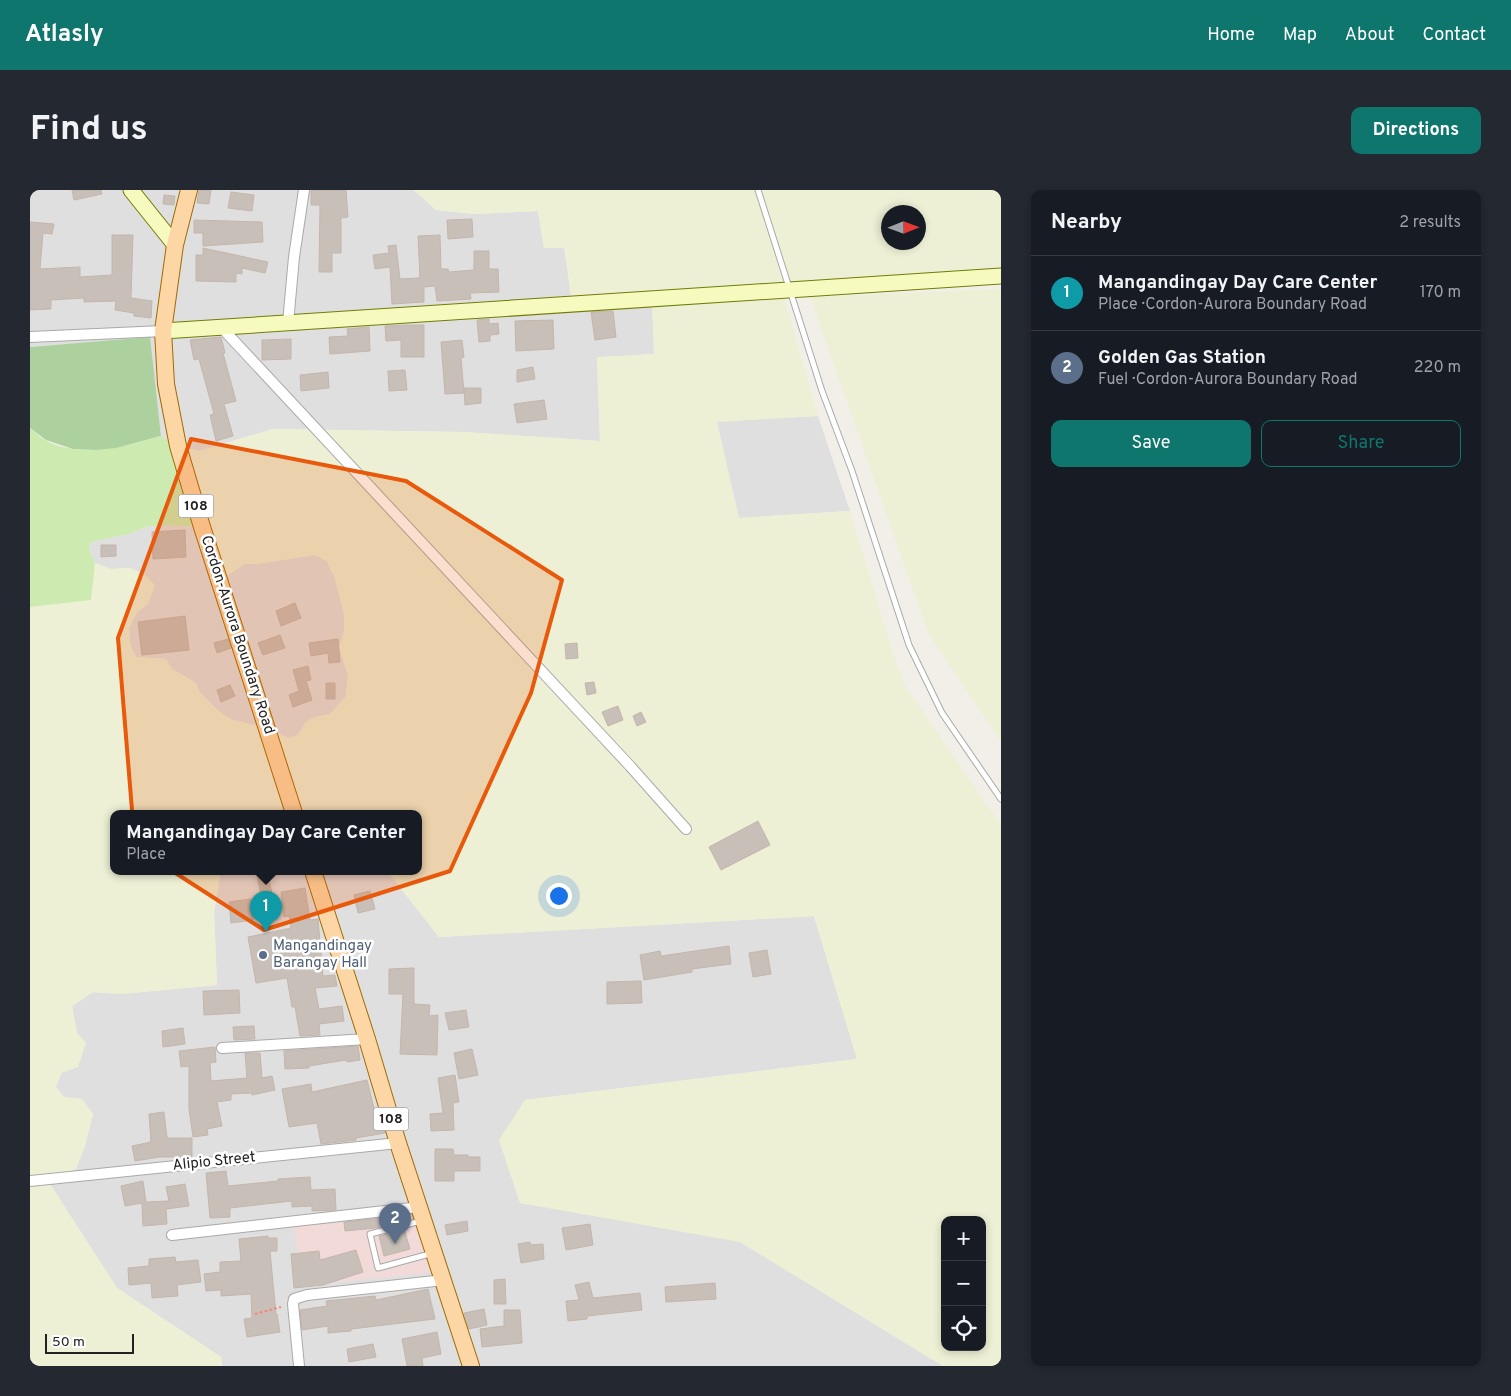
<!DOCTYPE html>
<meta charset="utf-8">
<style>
body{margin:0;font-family:Overpass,sans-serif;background:#242831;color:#f1f3f6}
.controls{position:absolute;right:15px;bottom:15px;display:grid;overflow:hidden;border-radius:10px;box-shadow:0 2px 8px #0003}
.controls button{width:45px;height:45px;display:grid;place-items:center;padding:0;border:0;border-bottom:1px solid #363941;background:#171b24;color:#f1f3f6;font:25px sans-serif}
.compass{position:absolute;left:851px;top:15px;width:45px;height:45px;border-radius:50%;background:#171b24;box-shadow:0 2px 8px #0003;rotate:89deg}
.scale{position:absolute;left:15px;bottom:12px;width:89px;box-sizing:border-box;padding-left:5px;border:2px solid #222;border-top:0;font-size:14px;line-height:18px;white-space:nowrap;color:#222;-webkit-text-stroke:4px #fff;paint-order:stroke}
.you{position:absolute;left:528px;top:705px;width:18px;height:18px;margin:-12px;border:4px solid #fff;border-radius:50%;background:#1a73e8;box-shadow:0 0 0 8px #1a73e833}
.badge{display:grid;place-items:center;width:32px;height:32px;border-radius:50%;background:#0f766e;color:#fff;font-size:16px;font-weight:700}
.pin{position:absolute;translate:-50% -41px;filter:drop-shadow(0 1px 2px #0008)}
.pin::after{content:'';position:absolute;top:26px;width:18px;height:15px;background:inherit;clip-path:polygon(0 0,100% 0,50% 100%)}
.popup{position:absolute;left:80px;top:620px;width:312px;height:65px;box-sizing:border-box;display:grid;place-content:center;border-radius:10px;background:#171b24;filter:drop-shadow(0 1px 4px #0005);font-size:16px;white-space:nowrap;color:#9ea1a6}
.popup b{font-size:19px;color:#f1f3f6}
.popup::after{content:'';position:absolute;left:50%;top:100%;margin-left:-10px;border:10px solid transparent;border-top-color:#171b24}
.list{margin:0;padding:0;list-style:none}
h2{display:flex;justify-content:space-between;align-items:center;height:65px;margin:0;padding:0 20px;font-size:21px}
h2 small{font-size:16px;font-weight:400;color:#9ea1a6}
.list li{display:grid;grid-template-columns:32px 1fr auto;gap:15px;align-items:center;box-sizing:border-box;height:75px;padding:0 20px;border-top:1px solid #363941}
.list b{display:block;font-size:19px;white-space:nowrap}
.list p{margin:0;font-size:16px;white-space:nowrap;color:#9ea1a6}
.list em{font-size:16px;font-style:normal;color:#9ea1a6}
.actions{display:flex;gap:10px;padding:15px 20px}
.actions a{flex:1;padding:11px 0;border:1px solid #0f766e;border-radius:10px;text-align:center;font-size:18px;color:#0f766e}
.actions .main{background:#0f766e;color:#fff}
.icon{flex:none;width:28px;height:28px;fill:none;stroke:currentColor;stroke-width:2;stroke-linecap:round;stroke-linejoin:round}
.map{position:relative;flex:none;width:971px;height:1176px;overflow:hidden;border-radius:10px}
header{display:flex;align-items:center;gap:30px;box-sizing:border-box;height:70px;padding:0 25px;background:#0f766e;color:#fff}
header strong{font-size:24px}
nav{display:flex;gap:28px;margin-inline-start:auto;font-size:18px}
.intro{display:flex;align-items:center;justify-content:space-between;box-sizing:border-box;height:120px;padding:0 30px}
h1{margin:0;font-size:35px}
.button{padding:12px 22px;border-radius:10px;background:#0f766e;color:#fff;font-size:18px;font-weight:700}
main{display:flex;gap:30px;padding:0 30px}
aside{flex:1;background:#171b24;border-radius:10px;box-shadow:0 2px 8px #0003}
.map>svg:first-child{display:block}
.residential{fill:#e0dfdf}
.commercial{fill:#f2dad9}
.farmland{fill:#eef0d5;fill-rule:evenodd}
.grass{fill:#cdebb0}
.forest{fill:#add19e}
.building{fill:#c7bfb8;stroke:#c4b6ab}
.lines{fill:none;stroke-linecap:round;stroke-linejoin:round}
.lane-casing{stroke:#a9a9a9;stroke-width:7}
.street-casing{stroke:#a9a9a9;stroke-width:12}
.secondary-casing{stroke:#707d05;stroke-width:17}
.primary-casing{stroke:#a06b00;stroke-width:18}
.path{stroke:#fa8072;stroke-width:2;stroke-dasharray:2.5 2.5;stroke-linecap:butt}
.lane{stroke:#fff;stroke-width:5}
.street{stroke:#fff;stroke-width:10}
.secondary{stroke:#f7fabf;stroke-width:15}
.primary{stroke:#fcd6a4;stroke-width:16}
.marked{fill:#e8590c;fill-opacity:0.2;stroke:#e8590c;stroke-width:4;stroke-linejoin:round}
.service-dot{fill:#5c6f8a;stroke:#fff;stroke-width:2}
.labels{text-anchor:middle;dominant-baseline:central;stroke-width:5;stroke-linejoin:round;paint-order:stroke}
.shield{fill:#fff;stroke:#646464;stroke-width:1}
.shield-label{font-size:14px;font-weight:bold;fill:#222}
.street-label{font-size:15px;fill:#222;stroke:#fff}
.service-label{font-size:15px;fill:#4e5e75;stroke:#fff;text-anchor:start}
</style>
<header>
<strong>Atlasly</strong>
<nav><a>Home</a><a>Map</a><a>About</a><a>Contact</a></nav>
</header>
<div class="intro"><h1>Find us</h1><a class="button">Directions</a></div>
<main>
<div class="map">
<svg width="971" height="1176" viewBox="0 0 971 1176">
<rect width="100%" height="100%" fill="#f2efe9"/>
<path class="residential" d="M0,0H384L406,20L444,24L508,21L514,58L534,57L541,106L622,100L624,164L567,168L570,251L431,242L243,239L169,261L148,256L131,246L119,148L0,157Z
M788,226L820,321L709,328L686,231Z
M130,335L172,337L215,374H226L285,365L297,371L305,389L314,425V441L309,458L318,485L316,506L300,524L285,527L275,533L268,545L258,548L237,538L206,532L191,524L170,502L166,493L142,479L136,469L106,467L100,454L99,438L107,422L118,414L100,378L81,379L65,373L59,360L61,352L99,344L116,337Z
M191,681H357L409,747L784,726L827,869L495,910L709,1051L913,1176H192L191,1167L87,1098L16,989L46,979L55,956L63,924L34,907L26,897L47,843L42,816L63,802L91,804L187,795L184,723Z"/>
<path class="commercial" d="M385,1019L406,1082L273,1096L264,1037Z"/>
<path class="farmland" d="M384,0H971V81L761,100H622L541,106L535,58H514L508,21L444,24L406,20ZM858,22H888V52H858Z
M971,99V552L898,443L780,107Z
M754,107L788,226L687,232L709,328L820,321L861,457L874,494L971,635V1176H913L710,1052L490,1013L469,950L495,910L827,869L784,726L409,747L357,681H388V623H84V681H191L184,719L187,795L91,804L63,802L42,816L47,843L56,853L48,877L31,883L26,897L34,907L52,909L63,924L55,956L46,979L17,989L87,1098L191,1167L192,1176H0V417L61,410L65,373L81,379L100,378L114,384L125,395L118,414L107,422L99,438L100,454L106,467L136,469L142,479L166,493L170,502L181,515L200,529L237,538L258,548L268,545L277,531L285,527L300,524L316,506L318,485L309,458L314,441V423L305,389L297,371L285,365L226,374H215L189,391L148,256L169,261L243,239L435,242L570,251L567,167L624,164L622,115ZM915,1030H952V1157H915Z"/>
<path class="grass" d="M0,238C5,242 10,247 15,250C49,269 96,256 131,246L148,256L172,337L130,335L116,337L99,344L61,352L59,360L65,373L61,410L0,417Z"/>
<path class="forest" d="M120,147L131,246L86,258L65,260L43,259L16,250L0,238V157Z"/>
<path class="building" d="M42,0H71L72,4L44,10Z
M169,0H181L179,14L167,13Z
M281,0H316L318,27L311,28V63H302V82H289L290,15H281Z
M201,2L224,5L222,21L198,18Z
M134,5L145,6L144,15L133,14Z
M442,29L443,47L418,49L417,30Z
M164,30L232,32L233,52L173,56V43H164Z
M0,32L24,34L22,44L13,43L10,79L50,77V87L82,85V45H103L101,108L122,111L121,128L104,126V123L85,120L86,111L54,112V108L21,110V119L0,120Z
M410,45L411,79H418L419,82L444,80V61H459V79H468L469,102L440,103L441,109L407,111L405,96L394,97V112L362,114L360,77L345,79L343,65L359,63L358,56L366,55L370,89L390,88L388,46Z
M173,58L238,72L235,83L212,78V84L206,83V92L166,91V65H173Z
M583,121L586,147L565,150L561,122Z
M459,129V134L468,133L469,144L460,145V151L449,152L447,130Z
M523,130L524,159L486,161L485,131Z
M374,135H394V167H371V150L356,151L355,136Z
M339,137L340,161L300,164L299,147L318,146L317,139Z
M191,147L195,163H193L206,211L194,214L203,246L186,251L180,225L184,224L169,169L164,170L160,150Z
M261,149V169L232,170V150Z
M432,150L434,167L431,168L434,203L415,204L411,152Z
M503,177L505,189L487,192V180Z
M375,180L377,200L359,201L358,181Z
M298,182L299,198L271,201L270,185Z
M434,198H451V213L435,215Z
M514,210L517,229L487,233L484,214Z
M155,340L156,367L123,369L122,342Z
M71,355H86V366L71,367Z
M265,413L271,428L251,436L246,421Z
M155,426L159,460L112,465L108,432Z
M250,445L255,458L233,465L228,453Z
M198,449L201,458L187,463L184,453Z
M308,449L310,472L299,473L298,463L281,466L279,453Z
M547,453L548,468L536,469L535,454Z
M278,476L281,490L276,491L282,510L263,517L259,505L269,501L263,480Z
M564,492L566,503L557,505L555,493Z
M296,493H305V509H296Z
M200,495L205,506L191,512L187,500Z
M588,516L593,530L578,536L572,522Z
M611,522L616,532L607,536L603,526Z
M728,631L740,655L691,680L679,657Z
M226,681H237L243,708L232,710Z
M275,698L280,730L288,729L293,786L305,785L307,796L285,798L289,819L312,816L314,831L289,834L290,845L270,846L265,817H262L257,788L226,793L218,747L261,738L259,726L254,727L251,702Z
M340,701L345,719L328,723L324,705Z
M221,709L223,730L201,733L199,712Z
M699,756L701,774L662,779V782L614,790L610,765L630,761L631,766Z
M737,760L741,784L723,787L719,763Z
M384,778V814L400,815L399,826L408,825L407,865L370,864L373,804H359V779Z
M611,791L612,813L577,814V792Z
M209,800L210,823L174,825L173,801Z
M436,820L439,837L419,840L415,823Z
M224,836L225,849L204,850L203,837Z
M153,838L155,854L133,857L132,841Z
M328,856L330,870L317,872L316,870L279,876V878L255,879L254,861Z
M185,857L186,872L180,873L181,891L217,888L215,863H230L232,888L242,886L245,900L222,905V903L201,904V910L187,912L192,936L177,939L178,945L163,947L159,919V876L151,877L149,861Z
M442,859L448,885L429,889L424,863Z
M425,885L429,912L423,913L424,940L401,941L400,924L413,923L408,888Z
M337,890L346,926H349L355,943L326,948V950L291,954L287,933L259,937L252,899L281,894L282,902Z
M134,922L137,948H162V967H129L105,971L102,956L121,952L119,924Z
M405,959H423L424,965H438V967H450V981H424V991H405Z
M196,981L198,996L248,991V989L280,987L281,1000L305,999L306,1020L282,1021V1016L262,1017V1011L200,1018V1027L180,1028L176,983Z
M113,991L116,1012L139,1011L136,997L155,994L159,1016L136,1019L137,1034L113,1036L112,1013L95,1016L91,996Z
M360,1027L361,1034L346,1038L315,1041L314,1032Z
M437,1031L438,1041L417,1045L415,1035Z
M560,1034L563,1055L536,1060L532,1038Z
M375,1042L380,1059L354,1066L349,1046L362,1043V1045Z
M238,1046V1048H247V1061H240L246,1124H247L250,1142L217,1147L214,1129L222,1128L221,1104L191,1106V1100L176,1101L174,1084L190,1082V1072L211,1071L209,1049Z
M500,1052L501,1055L513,1054L514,1069L491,1073L488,1054Z
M326,1060L333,1082L293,1095L264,1098L261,1064L289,1061L290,1070Z
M145,1067L146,1072L168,1070L171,1092L147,1095L148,1106L122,1108L121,1093L99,1095L98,1078L119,1076V1069Z
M475,1089L476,1114H464V1090Z
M559,1092L563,1108L610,1103L612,1120L557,1126V1129L538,1131L536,1111L549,1110L545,1095Z
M685,1093L686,1109L636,1112L635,1097Z
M398,1099L405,1129L321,1139V1141L298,1143V1136L272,1140L270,1120L297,1116L296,1111L345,1106L346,1110Z
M454,1119L457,1135L439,1139L434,1123Z
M474,1120H490L492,1153L452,1157L450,1139L474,1136Z
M407,1142L411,1164L392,1168L393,1176H377L372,1149Z
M343,1154L346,1167L319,1172L317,1159Z"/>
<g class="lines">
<g class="lane-casing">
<path id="lane" d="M728,0L792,201L822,281L879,455L912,523L971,609
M391,1031L340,1044L348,1078L403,1063"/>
</g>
<g class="street-casing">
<path id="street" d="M258,133L264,67L274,0
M191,137L600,576L656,639
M0,147L133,141
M192,858L337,849
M0,991L368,953
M142,1045L390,1017
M269,1176L263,1114L264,1109L277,1105L414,1090"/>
</g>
<g class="secondary-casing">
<path id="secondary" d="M101,0L145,55
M133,141L971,86"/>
</g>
<g class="primary-casing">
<path id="primary" d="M159,0L145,55L133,141L136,194L148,256L172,337L264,623
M283,681L337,849L368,953L441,1176"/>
</g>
<path class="path" d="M225,1124L251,1117"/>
<use href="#lane" class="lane"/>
<use href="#street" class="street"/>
<use href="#secondary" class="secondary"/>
<use href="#primary" class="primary"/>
</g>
<path class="marked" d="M161,249L376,291L532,390L501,503L420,681L234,740L105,657L88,448Z"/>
<circle class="service-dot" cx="233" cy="765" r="5"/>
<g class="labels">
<g class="shield">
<rect x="148.5" y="304.5" width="35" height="23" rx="4"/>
<rect x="343.5" y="917.5" width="35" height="23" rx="4"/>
</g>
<g class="shield-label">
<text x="166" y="316">108</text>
<text x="361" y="929">108</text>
</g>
<g class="street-label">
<text transform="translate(207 445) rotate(72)">Cordon-Aurora Boundary Road</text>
<text transform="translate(184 972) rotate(-6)">Alipio Street</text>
</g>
<g class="service-label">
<text x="243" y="756">Mangandingay<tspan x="243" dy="17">Barangay Hall</tspan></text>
</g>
</g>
</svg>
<div class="controls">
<button>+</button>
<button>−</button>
<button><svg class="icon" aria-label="locate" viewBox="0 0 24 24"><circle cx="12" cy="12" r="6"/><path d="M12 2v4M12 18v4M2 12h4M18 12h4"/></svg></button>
</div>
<svg class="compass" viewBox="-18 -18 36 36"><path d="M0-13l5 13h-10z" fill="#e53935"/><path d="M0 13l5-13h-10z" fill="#9ea1a6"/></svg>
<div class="scale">50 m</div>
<div class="you"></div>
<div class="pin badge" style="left:236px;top:742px;background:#0f9aa8">1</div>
<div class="popup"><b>Mangandingay Day Care Center</b>Place</div>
<div class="pin badge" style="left:365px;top:1054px;background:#5c6f8a">2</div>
</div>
<aside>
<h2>Nearby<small>2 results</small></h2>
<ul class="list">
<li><span class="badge" style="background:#0f9aa8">1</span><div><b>Mangandingay Day Care Center</b><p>Place · Cordon-Aurora Boundary Road</p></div><em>170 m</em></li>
<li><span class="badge" style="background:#5c6f8a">2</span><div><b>Golden Gas Station</b><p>Fuel · Cordon-Aurora Boundary Road</p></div><em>220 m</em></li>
</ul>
<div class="actions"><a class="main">Save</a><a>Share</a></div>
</aside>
</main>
